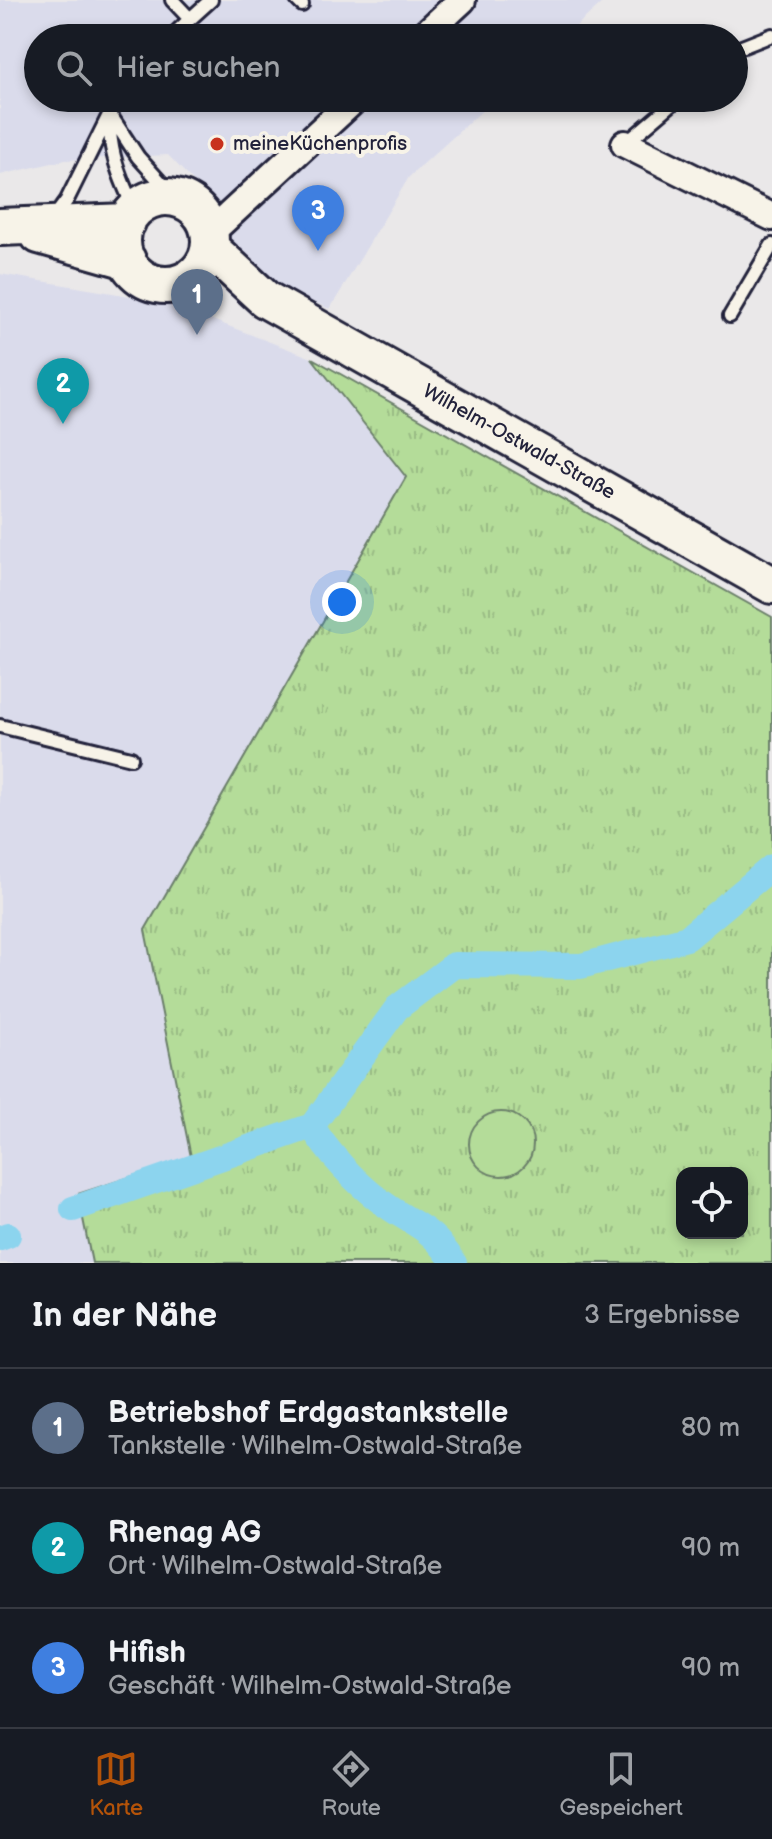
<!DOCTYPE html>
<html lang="de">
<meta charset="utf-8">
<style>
body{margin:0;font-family:"Balsamiq Sans",sans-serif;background:#242831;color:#f1f3f6}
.controls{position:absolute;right:24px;bottom:24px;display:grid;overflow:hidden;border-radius:16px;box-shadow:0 4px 12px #0003}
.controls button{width:72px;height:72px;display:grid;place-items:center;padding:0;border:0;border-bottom:2px solid #363941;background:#171b24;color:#f1f3f6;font:40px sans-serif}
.you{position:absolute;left:342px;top:602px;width:28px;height:28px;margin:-20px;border:6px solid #fff;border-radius:50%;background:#1a73e8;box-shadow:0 0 0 12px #1a73e833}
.badge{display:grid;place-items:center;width:52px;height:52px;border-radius:50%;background:#b45309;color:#fff;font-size:26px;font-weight:700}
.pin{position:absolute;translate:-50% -66px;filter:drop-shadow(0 2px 4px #0008)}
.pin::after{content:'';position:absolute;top:42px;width:28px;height:24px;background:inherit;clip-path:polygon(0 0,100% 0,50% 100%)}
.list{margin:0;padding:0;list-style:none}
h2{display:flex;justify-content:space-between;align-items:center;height:104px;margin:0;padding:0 32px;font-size:34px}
h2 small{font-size:26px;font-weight:400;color:#9ea1a6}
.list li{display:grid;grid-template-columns:52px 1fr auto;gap:24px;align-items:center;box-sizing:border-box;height:120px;padding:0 32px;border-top:2px solid #363941}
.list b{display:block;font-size:30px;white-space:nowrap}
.list p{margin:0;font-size:26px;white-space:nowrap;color:#9ea1a6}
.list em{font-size:26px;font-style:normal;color:#9ea1a6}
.icon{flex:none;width:44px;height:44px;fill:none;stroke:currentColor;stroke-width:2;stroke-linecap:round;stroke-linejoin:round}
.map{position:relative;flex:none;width:772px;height:1263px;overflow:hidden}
.search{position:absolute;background:#171b24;box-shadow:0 4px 12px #0003;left:24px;right:24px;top:24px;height:88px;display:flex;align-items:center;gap:20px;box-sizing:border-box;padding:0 28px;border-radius:44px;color:#9ea1a6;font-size:30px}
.sheet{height:464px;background:#171b24}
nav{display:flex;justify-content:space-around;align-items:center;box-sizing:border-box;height:112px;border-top:2px solid #363941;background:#171b24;font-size:22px;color:#9ea1a6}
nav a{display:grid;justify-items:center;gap:4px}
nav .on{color:#b45309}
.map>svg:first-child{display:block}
.built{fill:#dadbeb}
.park{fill:url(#park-tufts);stroke:#6b7f6a;stroke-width:2;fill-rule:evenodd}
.garden{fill:#b4dc99;stroke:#6b7f6a;stroke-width:2}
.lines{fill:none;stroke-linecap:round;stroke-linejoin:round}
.canal{stroke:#8cd4ee;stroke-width:26}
.lane-casing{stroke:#22223b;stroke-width:18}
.street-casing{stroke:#22223b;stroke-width:32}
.secondary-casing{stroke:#22223b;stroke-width:42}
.lane{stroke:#f7f3e8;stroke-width:12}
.street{stroke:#f7f3e8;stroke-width:26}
.secondary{stroke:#f7f3e8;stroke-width:36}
.poi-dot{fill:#c8321e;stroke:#f7f3e8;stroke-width:3}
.labels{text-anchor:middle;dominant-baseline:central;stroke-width:8;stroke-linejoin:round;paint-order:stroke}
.poi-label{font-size:20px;fill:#22223b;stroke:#f7f3e8;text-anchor:start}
.street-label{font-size:20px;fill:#22223b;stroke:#f7f3e8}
</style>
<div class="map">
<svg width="772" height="1263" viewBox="0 0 772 1263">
<defs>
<pattern id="park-tufts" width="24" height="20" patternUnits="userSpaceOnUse" patternTransform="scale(2)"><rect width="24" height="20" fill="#b4dc99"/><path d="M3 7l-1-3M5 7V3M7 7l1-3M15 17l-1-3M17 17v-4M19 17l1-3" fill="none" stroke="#9abc85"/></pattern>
</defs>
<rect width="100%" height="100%" fill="#eae8e9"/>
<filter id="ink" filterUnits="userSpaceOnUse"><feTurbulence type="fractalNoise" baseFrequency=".0125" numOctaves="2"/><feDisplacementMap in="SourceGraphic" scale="16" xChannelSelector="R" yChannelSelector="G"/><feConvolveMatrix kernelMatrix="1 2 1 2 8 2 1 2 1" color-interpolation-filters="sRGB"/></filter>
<g filter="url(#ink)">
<path class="built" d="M0,0H605L563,38H38V98H496L409,177L330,309L240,272L217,206L168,155L65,160L0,175Z
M0,274L165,302L312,358L406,476L145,930L191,1157L79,1194L92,1263H0Z"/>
<path class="park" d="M312,358L772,617V1263H92L78,1194L191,1157L145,930L406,477ZM682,1173H742V1233H682Z"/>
<path class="garden" d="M469 1144a32 32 0 1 1 64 0a32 32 0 1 1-64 0Z"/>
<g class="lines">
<path class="canal" d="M312,1126L397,1008L454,965L581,966L687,938L772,867
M312,1126C327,1152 355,1182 379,1200C412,1226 430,1224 454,1263
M73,1209L312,1126
M0,1238L8,1235"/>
<g class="lane-casing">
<path id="lane" d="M297,0L302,5
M190,19L211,0
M170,38L190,19L172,0
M734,50L772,35
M113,98C103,138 118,175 135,210
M111,116L138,157L175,198
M625,144L679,98
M53,219L67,200L110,113
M730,316L772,245
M0,726L131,758"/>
</g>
<g class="street-casing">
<path id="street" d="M421,38L462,0
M625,144L772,217
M210,233L356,98"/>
</g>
<g class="secondary-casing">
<path id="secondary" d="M122 241a44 44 0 1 1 88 0a44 44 0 1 1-88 0Z
M0,227L127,222
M39,235L127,260
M210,248L265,299L772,585"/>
</g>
<use href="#lane" class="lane"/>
<use href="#street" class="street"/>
<use href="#secondary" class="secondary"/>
</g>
</g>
<circle class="poi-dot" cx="217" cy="144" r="8"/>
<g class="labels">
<g class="poi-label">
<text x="233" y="144">meineKüchenprofis</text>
</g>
<g class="street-label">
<text transform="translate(519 442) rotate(29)">Wilhelm-Ostwald-Straße</text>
</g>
</g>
</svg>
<div class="controls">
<button><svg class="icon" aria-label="locate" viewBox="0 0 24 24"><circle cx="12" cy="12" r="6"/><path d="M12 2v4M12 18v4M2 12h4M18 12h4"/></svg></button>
</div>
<div class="you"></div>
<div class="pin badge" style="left:197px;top:335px;background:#5c6f8a">1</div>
<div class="pin badge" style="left:63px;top:424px;background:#0f9aa8">2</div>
<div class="pin badge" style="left:318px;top:251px;background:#3f7fe0">3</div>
<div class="search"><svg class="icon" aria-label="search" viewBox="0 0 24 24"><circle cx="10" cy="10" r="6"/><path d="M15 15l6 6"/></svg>Hier suchen</div>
</div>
<section class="sheet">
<h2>In der Nähe<small>3 Ergebnisse</small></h2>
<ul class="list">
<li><span class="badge" style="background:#5c6f8a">1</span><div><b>Betriebshof Erdgastankstelle</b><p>Tankstelle · Wilhelm-Ostwald-Straße</p></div><em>80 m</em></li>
<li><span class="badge" style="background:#0f9aa8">2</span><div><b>Rhenag AG</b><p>Ort · Wilhelm-Ostwald-Straße</p></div><em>90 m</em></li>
<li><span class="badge" style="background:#3f7fe0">3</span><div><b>Hifish</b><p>Geschäft · Wilhelm-Ostwald-Straße</p></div><em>90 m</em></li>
</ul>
</section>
<nav>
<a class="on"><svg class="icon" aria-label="map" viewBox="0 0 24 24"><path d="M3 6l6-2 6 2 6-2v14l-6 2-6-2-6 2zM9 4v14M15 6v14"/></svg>Karte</a>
<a><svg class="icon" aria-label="directions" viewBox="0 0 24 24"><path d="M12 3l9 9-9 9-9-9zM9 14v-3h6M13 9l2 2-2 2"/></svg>Route</a>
<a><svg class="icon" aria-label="saved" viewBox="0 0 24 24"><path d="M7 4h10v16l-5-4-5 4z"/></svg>Gespeichert</a>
</nav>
